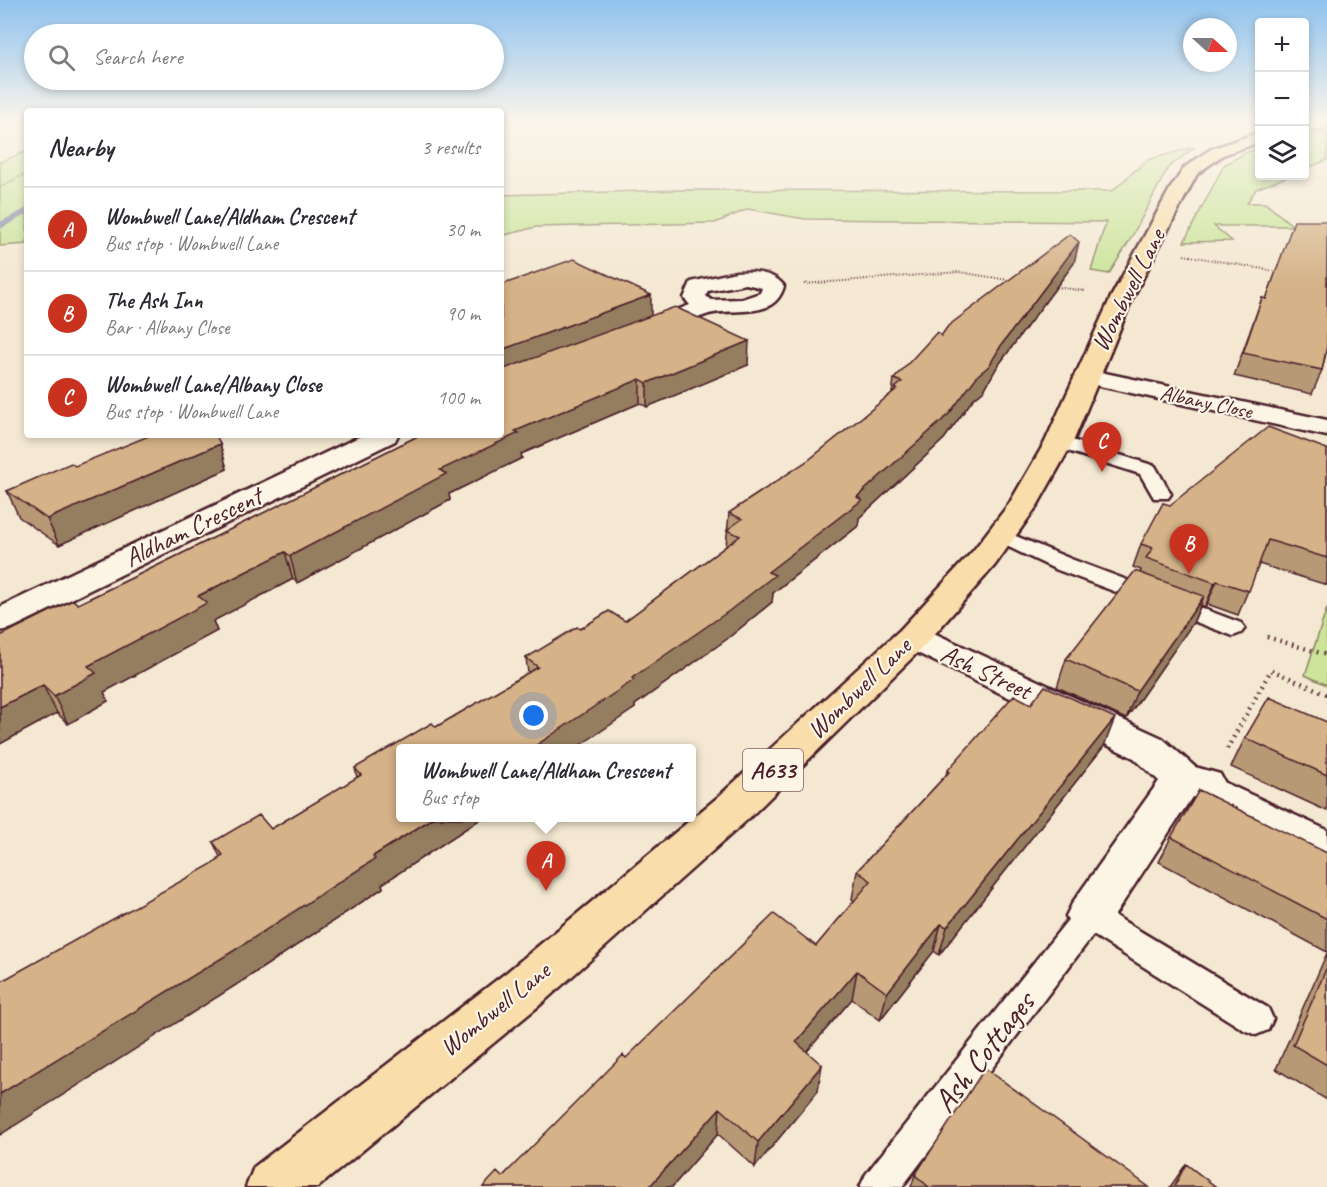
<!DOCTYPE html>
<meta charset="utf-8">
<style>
body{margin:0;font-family:Caveat,sans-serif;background:#f7f7f7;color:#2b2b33}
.controls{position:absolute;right:18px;top:18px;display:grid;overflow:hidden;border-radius:6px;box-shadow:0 3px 9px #0003}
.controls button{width:54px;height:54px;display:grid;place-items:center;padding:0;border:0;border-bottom:2px solid #e1e1e2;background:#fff;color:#2b2b33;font:30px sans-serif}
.compass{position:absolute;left:1183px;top:18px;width:54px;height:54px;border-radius:50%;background:#fff;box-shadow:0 3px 9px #0003;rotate:111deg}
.you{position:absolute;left:534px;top:716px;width:21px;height:21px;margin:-15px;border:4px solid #fff;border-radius:50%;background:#1a73e8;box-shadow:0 0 0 9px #1a73e833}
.badge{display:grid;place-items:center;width:39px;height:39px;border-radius:50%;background:#c8321e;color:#fff;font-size:20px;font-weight:700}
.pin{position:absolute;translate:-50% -50px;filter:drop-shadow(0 2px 3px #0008)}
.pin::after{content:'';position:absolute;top:32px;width:21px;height:18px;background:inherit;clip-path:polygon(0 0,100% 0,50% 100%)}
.popup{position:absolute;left:396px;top:744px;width:300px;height:78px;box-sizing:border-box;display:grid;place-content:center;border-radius:6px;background:#fff;filter:drop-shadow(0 2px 4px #0005);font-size:20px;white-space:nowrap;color:#7c7c81}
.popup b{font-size:22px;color:#2b2b33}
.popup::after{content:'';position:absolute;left:50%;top:100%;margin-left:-12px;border:12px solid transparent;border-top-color:#fff}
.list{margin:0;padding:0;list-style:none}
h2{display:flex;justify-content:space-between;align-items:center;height:78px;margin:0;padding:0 24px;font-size:26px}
h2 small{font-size:20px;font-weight:400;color:#7c7c81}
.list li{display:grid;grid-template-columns:39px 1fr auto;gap:18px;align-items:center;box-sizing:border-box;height:84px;padding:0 24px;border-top:2px solid #e1e1e2}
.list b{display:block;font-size:22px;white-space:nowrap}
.list p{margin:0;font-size:20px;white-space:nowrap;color:#7c7c81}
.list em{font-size:20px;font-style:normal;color:#7c7c81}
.icon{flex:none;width:33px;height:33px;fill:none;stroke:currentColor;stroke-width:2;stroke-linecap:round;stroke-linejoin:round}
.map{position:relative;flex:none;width:1327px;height:1187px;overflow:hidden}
.search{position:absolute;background:#fff;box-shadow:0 3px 9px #0003;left:24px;top:24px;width:480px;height:66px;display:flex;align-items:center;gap:15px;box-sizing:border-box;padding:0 21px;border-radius:33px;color:#7c7c81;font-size:22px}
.panel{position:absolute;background:#fff;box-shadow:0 3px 9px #0003;left:24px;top:108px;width:480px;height:330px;border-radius:6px}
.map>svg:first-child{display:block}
.green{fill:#cbe49a;stroke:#8a8262;stroke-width:1.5}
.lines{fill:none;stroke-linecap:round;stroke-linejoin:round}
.stream{fill:#848da5;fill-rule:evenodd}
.service-casing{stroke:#4a1f2b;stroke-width:5}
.minor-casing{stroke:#4a1f2b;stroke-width:5}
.primary-casing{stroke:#4a1f2b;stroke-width:5}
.path-far1{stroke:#4a1f2b;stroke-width:2;stroke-dasharray:1 2;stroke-linecap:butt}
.path{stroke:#4a1f2b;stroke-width:4.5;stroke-dasharray:1.5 5;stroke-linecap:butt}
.service{fill:#fcf5e5;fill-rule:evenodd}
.minor{fill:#fcf5e5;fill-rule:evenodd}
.primary{fill:#f9deab;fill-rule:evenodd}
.wall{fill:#b79974;stroke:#4a1f2b;stroke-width:1.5}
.shaded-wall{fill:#957d5e;stroke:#4a1f2b;stroke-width:1.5}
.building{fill:#d5b287;stroke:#4a1f2b;stroke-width:1.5}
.labels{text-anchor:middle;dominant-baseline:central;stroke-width:4.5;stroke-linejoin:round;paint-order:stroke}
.far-street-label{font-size:22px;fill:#4a1f2b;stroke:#fcf5e5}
.shield{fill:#fcf5e5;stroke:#7f5f63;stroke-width:1.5}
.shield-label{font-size:24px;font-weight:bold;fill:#4a1f2b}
.street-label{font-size:26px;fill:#4a1f2b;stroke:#fcf5e5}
.near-street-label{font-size:32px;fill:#4a1f2b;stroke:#fcf5e5}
</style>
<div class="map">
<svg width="1327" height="1187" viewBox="0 0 1327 1187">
<rect width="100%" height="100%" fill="#f4e8d2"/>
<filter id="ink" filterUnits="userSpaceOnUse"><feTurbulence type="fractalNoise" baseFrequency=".0167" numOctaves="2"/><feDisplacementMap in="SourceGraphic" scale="12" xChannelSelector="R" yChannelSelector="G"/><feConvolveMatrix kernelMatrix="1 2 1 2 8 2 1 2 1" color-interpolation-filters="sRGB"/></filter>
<g filter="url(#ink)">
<path class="green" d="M1327,132V160L1305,169V137Z
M1195,147L1168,168L1130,240L1109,274L1091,271L1106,222L805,219L748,209L715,223L536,227L501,236V195L680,190L1112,191L1147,160Z
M1259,148L1260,176H1289L1256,189L1247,203H1265L1293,226H1214L1232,241L1184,242L1224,165L1245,153Z
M27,151V244L0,246V162Z
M1327,608V685L1305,675Z"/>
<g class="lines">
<path class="stream" d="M27,208V214L0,229V222Z"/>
<g class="service-casing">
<path id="service" d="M1059,436L1155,466L1171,494L1168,498H1154L1140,474L1052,446L1050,442L1052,438Z
M1001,530L1071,559L1241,623L1245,628L1241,633L1233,636L1225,633L1055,569L994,540L990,536L994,532Z
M1206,774L1327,830V855L1196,792L1192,785L1196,778Z
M1089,903L1100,907L1268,1008L1273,1019L1268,1030L1256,1035L1244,1030L1093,935L902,1187H860L866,1174L1078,907Z"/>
</g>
<g class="minor-casing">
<path id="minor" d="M736,272C752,271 774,272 784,286C774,322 732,306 706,315C686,321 668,331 648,336L640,334L637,329L640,324L690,305L684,298L691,282ZM746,284L762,288L760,293L742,299L711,300L706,296L708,291Z
M1086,369L1327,420V436L1077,381L1074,376L1077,371Z
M363,435H398L395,441L12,628L0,631V607Z
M913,626L925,629L1162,738L1195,767L1220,774L1226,785L1220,796L1206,800L1192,797L1105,930L1089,936L1073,930L1066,916L1073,902L1159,781L1134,758L901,645L896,637L901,629Z"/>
</g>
<g class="primary-casing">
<path id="primary" d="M1327,119V128L1304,131V122Z
M1260,132V142L1223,155L1197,174L1133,297L1073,442L1037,506L995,565L925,645L747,820L541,1004L318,1187H246L254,1167L507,972L717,798L901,629L973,551L1009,504L1045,442L1111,297L1170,189L1185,167L1211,149Z"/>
</g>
<path class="path-far1" d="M0,187L27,173
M1184,255L1280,272
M804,284L959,272L1014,281
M1051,286L1085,291"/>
<path class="path" d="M1267,637L1327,655
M1227,749L1271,670L1327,694"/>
<use href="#service" class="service"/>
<use href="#minor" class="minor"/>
<use href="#primary" class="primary"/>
</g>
<path class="wall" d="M1327,221V349L1322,370L1312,394L1234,376L1262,298L1265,299Z
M1074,263L997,367L984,390L973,399L944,439L859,518L858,526L773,593L772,602L727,639L635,705V708L400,818H482L382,884L383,888L247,978L219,860L220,857L213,842L271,829L357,778L355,768L436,727L528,673L526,658L580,629L625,621L726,546L729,513L810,459L892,393L894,379L941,336Z
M651,316L748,365L647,407L640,403L521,454L522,458L449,494L450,500L297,583L293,579L213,621L217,631L104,692L108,701L68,724L57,713L0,744V636L78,604L169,560L420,435Z
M220,444L227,469L59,545L19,517L7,491L75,466Z
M1327,449V585L1259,564L1238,615L1207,604L1205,607L1201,605L1193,623L1126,719L1057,687L1066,659L1140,573L1141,570L1133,567L1141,544L1170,505Z
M1327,722V811L1231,767L1245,738Z
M1104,746L939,955L934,951L880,1020L852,999L807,1051L818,1091L755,1167L718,1134L672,1187H483L502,1177L626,1058L816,946L854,901L852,899L857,871L946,775L947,771Z
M1171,837L1327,853V952L1159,862Z
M1327,953V1100L1276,1069Z
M1186,1164L1216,1187H1170Z
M915,1175L1149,1187H911Z"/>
<path class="shaded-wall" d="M1079,242L1074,263L997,367L984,390L973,399L944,439L859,518L858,526L773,593L772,602L727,639L635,705V708L576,748H532L632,678L768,572L857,497L1002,344Z
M651,295V318L501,375V350Z
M749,341L748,365L647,407V383Z
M640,379V403L521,454L522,458L449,494L450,500L297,583L290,556L440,470L515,431Z
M220,444L227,469L59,545L47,519Z
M285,552L293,579L213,621L217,631L104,692L108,701L68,724L54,696L88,666L198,596Z
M1217,581L1207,604L1205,607L1215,583Z
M1204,596L1193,623L1126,719L1137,691Z
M43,685L57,713L0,744V707Z
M1115,718L1104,746L939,955L947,927Z
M433,818H482L382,884L383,888L247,978L0,1135V1094Z
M941,924L934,951L880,1020L887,993Z
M857,971L852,999L792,1069L796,1042Z
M822,1065L818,1091L755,1167L758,1142Z
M720,1108L718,1134L672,1187H649Z"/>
<path class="building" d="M1294,221H1327V346L1322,370L1243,353L1262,298L1266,299Z
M1070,234L1079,242L1002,344L989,366L978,375L949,414L857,497L862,500L768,572L775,575L729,611L632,678L634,680L532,748H400V818H433L373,856L375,859L235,950L0,1094V982L219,860L218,858L223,855L213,842L259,815L271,829L361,775L355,768L432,723L436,727L538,667L526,658L577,627L580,629L609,611L625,621L740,536L727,530L742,519L729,513L810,459L897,389L895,388L902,382L894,379L937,332L941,336L948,326Z
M574,259L651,295L501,350V285Z
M675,307L749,341L647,383L640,379L515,431L519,433L440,470L446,474L290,556L285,552L198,596L207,603L88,666L96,673L54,696L43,685L0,707V636L73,600L78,604L169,560L420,435H501V370Z
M1268,427L1327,449V558L1268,540L1249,591L1217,581L1215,583L1146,558L1153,548L1141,544L1163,503L1170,505Z
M151,435H216L220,444L47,519L7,491L71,463L75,466Z
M1135,571L1204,596L1137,691L1066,659Z
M1045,686L1115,718L947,927L941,924L887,993L857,971L796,1042L822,1065L758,1142L720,1108L649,1187H483L497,1172L502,1177L623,1055L626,1058L774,914L816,946L871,881L857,871L949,772L947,771L1014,695L1031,704Z
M1269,697L1327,722V775L1245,738Z
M1199,790L1327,853V919L1171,837Z
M1327,967V1065L1293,1045Z
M985,1068L1149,1187H929L915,1175Z
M1186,1164L1216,1187H1174Z"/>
</g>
<linearGradient id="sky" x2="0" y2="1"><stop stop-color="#8fc2ee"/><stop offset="0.42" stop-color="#faf5eb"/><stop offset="1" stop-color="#faf5eb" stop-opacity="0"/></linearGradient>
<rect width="1327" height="285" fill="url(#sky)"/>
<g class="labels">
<g class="far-street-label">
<text transform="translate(1206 402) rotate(12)">Albany Close</text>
</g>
<rect class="shield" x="743" y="749" width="60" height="42" rx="4.5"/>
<g class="shield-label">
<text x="773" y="770">A633</text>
</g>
<g class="street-label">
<text transform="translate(1128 290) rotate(-63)">Wombwell Lane</text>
<text transform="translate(193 527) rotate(-26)">Aldham Crescent</text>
<text transform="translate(986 672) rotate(25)">Ash Street</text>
<text transform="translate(859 688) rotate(-44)">Wombwell Lane</text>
<text transform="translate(495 1009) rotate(-39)">Wombwell Lane</text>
</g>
<g class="near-street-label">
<text transform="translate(984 1052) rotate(-52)">Ash Cottages</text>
</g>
</g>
</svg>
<div class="controls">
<button>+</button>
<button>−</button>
<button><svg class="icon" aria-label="layers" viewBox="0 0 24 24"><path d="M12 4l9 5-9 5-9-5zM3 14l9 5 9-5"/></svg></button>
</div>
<svg class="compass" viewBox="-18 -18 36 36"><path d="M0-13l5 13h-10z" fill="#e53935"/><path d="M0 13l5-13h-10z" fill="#7c7c81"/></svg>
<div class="you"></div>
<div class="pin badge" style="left:546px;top:891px">A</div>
<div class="popup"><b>Wombwell Lane/Aldham Crescent</b>Bus stop</div>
<div class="pin badge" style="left:1189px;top:574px">B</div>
<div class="pin badge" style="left:1102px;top:472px">C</div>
<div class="search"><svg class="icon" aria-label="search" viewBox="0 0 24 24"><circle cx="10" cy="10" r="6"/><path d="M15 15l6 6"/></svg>Search here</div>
<section class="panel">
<h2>Nearby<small>3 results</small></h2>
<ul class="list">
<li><span class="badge">A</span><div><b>Wombwell Lane/Aldham Crescent</b><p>Bus stop · Wombwell Lane</p></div><em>30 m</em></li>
<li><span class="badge">B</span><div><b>The Ash Inn</b><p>Bar · Albany Close</p></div><em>90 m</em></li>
<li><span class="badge">C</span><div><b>Wombwell Lane/Albany Close</b><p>Bus stop · Wombwell Lane</p></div><em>100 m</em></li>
</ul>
</section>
</div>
